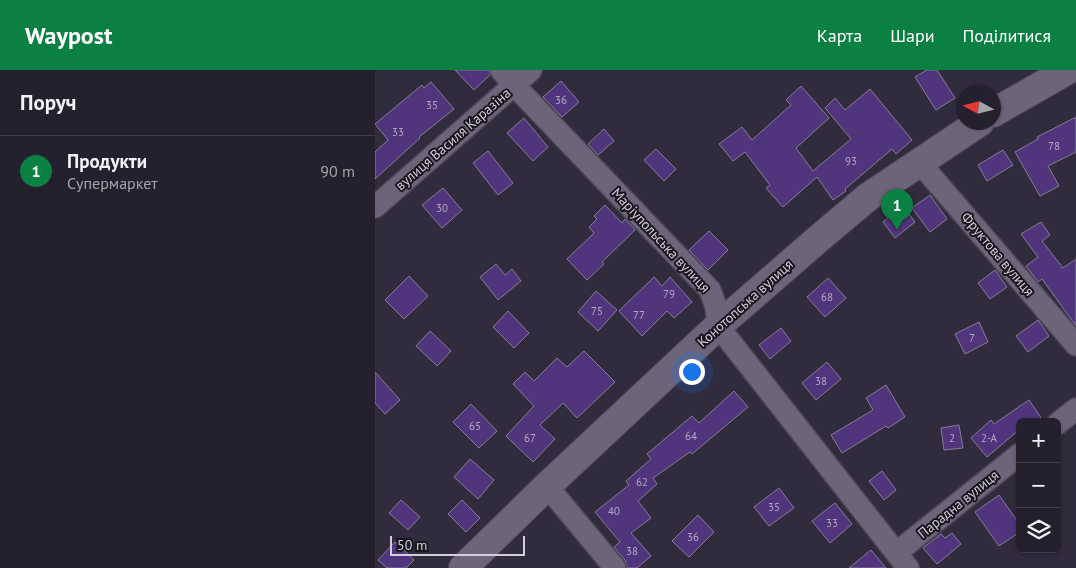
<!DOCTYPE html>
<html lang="uk">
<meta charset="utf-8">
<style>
body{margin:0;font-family:"PT Sans",sans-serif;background:#2d2836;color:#f1f3f6}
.controls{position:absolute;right:15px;bottom:15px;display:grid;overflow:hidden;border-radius:8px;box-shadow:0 1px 4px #0004}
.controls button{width:45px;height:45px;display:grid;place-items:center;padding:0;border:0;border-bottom:1px solid #423e4a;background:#25202e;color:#f1f3f6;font:25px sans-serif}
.compass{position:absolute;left:581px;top:15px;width:45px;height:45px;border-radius:50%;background:#25202e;box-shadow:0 1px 4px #0004;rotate:277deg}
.scale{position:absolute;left:15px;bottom:12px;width:135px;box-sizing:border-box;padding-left:5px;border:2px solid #d2cfdb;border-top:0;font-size:14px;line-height:18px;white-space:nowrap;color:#d2cfdb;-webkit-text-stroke:4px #18151e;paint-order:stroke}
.you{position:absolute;left:316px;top:301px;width:18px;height:18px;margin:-12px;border:4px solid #fff;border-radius:50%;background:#1a73e8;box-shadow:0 0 0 8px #1a73e833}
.badge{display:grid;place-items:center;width:32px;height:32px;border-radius:50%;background:#0b8043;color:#fff;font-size:16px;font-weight:700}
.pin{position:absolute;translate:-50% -41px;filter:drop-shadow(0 1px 2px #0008)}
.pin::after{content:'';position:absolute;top:26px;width:18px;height:15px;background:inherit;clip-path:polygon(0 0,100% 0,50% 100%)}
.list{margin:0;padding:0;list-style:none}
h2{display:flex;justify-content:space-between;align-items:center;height:65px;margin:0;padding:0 20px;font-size:21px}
h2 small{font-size:16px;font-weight:400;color:#a3a3aa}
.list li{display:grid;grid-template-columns:32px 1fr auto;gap:15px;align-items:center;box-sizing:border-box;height:70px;padding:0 20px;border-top:1px solid #423e4a}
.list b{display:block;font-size:19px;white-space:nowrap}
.list p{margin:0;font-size:16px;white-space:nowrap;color:#a3a3aa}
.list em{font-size:16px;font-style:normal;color:#a3a3aa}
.icon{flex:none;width:28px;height:28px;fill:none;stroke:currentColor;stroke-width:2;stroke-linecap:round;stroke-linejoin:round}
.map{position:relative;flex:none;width:701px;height:498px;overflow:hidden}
header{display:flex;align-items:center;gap:30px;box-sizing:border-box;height:70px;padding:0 25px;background:#0b8043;color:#fff}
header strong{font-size:24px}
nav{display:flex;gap:28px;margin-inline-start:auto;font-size:18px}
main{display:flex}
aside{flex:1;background:#25202e}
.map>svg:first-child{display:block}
.building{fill:#51357c;stroke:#857e94}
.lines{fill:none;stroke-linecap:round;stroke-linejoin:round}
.street-casing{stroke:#4d4857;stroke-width:24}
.secondary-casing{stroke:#4d4857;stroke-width:30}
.street{stroke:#6c657a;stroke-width:21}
.secondary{stroke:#6c657a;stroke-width:28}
.labels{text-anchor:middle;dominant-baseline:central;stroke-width:4;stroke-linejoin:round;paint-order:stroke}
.number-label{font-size:11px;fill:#b2a8c3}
.street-label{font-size:14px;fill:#d2cfdb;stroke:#18151e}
</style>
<header>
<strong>Waypost</strong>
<nav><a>Карта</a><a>Шари</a><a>Поділитися</a></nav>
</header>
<main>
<aside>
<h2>Поруч<small></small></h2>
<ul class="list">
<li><span class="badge">1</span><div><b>Продукти</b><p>Супермаркет</p></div><em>90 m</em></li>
</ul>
</aside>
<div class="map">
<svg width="701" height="498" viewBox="0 0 701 498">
<rect width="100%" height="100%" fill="#312b3e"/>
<path class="building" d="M80,0H114L115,5L99,20Z
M552,0H562L580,28L561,40L540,7Z
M186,11L204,32L187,47L168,27Z
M56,12L79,39L44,67L45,68L0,109V82L13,70L0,54L47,15L49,18Z
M426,16L454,48L421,78L438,101L476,69L450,38L460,28L470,40L495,19L537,70L521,84L517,79L470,119L471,121L458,130L442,107L408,137L391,118L395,115L370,82L358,91L344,74L367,57L377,70L416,35L411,30Z
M701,47V82L673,96L684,116L665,126L640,82L663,69L662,67Z
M149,48L173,77L158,91L132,63Z
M229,59L239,71L223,85L213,74Z
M281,79L301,99L289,111L269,90Z
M628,80L638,95L612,111L603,95Z
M113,81L138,113L123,125L98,93Z
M68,118L87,140L67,158L47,135Z
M555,125L572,149L555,162L537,138Z
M230,135L247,153L250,149L260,160L227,192L229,194L212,210L192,189L219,163L214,157L222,149L219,146Z
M528,136L540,152L520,168L508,152Z
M666,152L675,165L667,171L688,198L701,189V256L667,209L663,212L651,196L663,187L646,164Z
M334,161L353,180L333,200L314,180Z
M121,194L130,205L137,199L146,211L123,230L105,207Z
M620,200L632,217L615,229L603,213Z
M34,206L53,226L29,249L10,230Z
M279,207L287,216L295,207L317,232L299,248L292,241L267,266L244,241Z
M453,208L471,228L450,247L432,227Z
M221,221L242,240L223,261L203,242Z
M133,241L154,263L139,278L118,257Z
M663,250L674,266L653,282L641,266Z
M604,252L613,272L590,284L580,264Z
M406,258L416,271L395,289L384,275Z
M55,261L76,281L62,296L41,276Z
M209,281L240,312L202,348L188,333L165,355L180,369L158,392L131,366L159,336L138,314L150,302L159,311L182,288L192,297Z
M452,292L466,309L441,330L427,313Z
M0,302L25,330L10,344L0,333Z
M511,315L530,347L513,358L511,356L467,383L456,365L498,340L491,328Z
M359,321L373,337L317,384L315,382L278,408L282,414L263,431L276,448L256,463L276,486L262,498H252L250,490L239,477L245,472L220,442L254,415L251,411L276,389L272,384L317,346L324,353Z
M654,330L669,352H645V359L612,387L596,368L616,350L619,354Z
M96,334L122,361L104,378L78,352Z
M584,355L588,378L569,380L566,358Z
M95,389L119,410L103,429L79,407Z
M507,401L521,420L509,430L494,411Z
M404,418L419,438L394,456L379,437Z
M624,425L645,455V462L624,476L600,442Z
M26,430L45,447L33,460L14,443Z
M87,430L105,448L91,462L73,444Z
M460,433L477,454L455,473L437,451Z
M323,445L339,462L314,487L297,471Z
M577,463L586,474L562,494L548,478L566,464L570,468Z
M20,472L39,490L31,498H12L3,490Z
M496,480L511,498H474Z"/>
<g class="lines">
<g class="street-casing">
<path id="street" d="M126,0L139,15L335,220L341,237L343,256L533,498
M545,93L701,275
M0,137L156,0
M682,354L701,339
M172,416L240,498
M521,483L645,384"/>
</g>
<g class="secondary-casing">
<path id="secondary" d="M618,43L693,0
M88,498L172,416L343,256L442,170L493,127L605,52"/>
</g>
<use href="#street" class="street"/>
<use href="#secondary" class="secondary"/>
</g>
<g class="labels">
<g class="number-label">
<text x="186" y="30">36</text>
<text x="57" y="35">35</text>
<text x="23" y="62">33</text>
<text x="679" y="76">78</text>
<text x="476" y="91">93</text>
<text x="67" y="138">30</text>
<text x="294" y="224">79</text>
<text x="452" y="227">68</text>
<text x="222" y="241">75</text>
<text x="264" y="245">77</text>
<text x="597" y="268">7</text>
<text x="446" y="311">38</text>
<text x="100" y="356">65</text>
<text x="316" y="366">64</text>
<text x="155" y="368">67</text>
<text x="577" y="368">2</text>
<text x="614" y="368">2-А</text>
<text x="267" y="412">62</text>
<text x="399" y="437">35</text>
<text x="239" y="441">40</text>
<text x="457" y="453">33</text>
<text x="318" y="467">36</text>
<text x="257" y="481">38</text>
</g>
<g class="street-label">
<text transform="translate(78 69) rotate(-41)">вулиця Василя Каразіна</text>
<text transform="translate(286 170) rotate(47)">Маріупольська вулиця</text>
<text transform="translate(623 184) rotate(50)">Фруктова вулиця</text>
<text transform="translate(370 233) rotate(-42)">Конотопська вулиця</text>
<text transform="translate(583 434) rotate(-39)">Парадна вулиця</text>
</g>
</g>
</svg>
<div class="controls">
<button>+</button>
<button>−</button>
<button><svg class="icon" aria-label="layers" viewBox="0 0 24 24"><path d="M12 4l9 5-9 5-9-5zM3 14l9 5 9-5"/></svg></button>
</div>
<svg class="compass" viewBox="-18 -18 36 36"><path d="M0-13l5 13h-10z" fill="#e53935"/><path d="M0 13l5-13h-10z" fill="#a3a3aa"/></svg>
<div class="scale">50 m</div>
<div class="you"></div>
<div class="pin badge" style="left:522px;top:160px">1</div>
</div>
</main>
